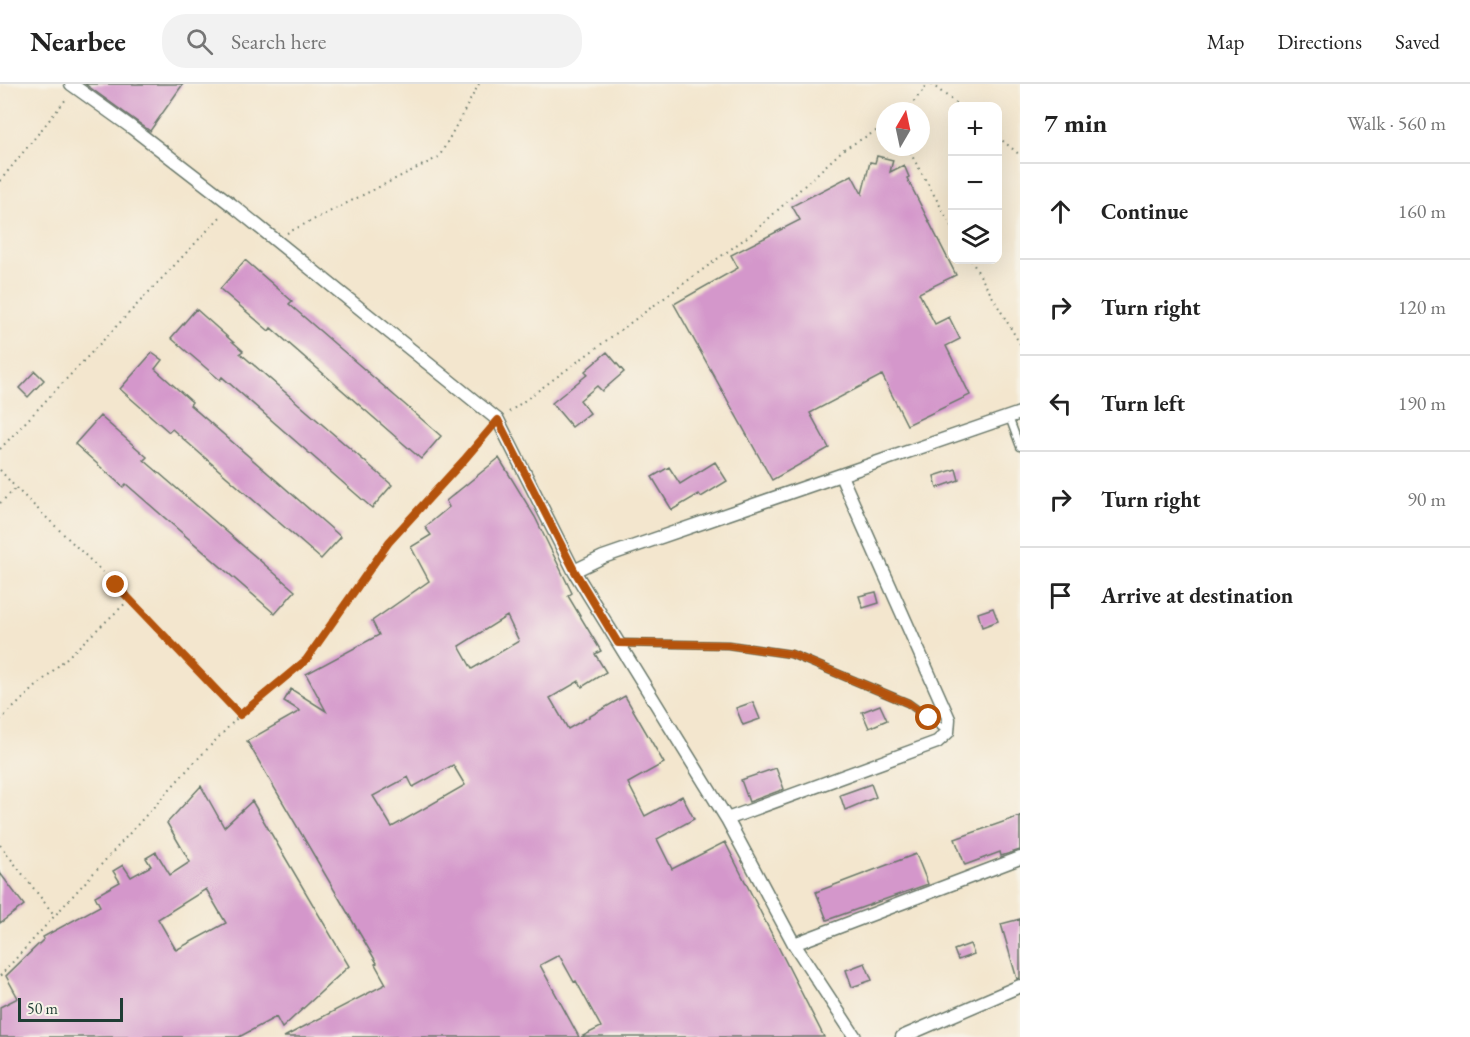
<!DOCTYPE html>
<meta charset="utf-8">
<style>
body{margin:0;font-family:"EB Garamond",serif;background:#f2f2f2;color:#222}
.controls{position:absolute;right:18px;top:18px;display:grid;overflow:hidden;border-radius:12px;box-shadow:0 6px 24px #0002}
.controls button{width:54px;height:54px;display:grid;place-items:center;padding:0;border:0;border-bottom:2px solid #e0e0e0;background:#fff;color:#222;font:30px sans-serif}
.compass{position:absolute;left:876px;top:18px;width:54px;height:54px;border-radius:50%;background:#fff;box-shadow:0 6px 24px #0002;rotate:9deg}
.scale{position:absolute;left:18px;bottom:15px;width:105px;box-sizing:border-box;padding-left:6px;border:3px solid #1f3d34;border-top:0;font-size:16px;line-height:21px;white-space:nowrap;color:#1f3d34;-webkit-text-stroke:4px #f7f3e8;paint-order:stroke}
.stop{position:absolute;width:18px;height:18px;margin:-14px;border:4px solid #b45309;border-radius:50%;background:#fff}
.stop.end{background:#b45309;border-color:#fff;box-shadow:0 2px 6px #0008}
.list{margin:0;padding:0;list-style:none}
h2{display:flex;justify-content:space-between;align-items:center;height:78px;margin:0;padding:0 24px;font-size:26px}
h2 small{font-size:20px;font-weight:400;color:#767676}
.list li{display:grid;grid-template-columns:39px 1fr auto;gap:18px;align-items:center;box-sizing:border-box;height:96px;padding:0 24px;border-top:2px solid #e0e0e0}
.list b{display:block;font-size:22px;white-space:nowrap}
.list em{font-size:20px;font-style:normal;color:#767676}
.icon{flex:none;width:33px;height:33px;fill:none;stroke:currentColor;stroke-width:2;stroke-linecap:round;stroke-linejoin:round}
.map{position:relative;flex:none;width:1020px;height:953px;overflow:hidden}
header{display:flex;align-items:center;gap:36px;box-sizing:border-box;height:84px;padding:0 30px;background:#fff;border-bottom:2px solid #e0e0e0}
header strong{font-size:28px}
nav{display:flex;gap:33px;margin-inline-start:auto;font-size:21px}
.search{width:420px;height:54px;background:#f2f2f2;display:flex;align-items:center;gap:15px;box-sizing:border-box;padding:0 21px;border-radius:24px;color:#767676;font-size:22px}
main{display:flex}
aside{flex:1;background:#fff}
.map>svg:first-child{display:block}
.building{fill:#d497cb;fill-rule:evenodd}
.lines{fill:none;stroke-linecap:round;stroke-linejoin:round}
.lane-casing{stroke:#69786a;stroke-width:9}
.street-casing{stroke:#69786a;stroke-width:15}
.path{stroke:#69786a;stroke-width:2;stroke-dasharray:1.5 4.5;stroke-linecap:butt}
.lane{stroke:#fff;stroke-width:6}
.street{stroke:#fff;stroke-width:12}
.route{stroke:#b45309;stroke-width:8}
</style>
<header>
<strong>Nearbee</strong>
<div class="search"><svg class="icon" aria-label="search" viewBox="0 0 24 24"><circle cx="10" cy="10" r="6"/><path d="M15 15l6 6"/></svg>Search here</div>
<nav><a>Map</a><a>Directions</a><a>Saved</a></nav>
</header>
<main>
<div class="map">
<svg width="1020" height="953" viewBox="0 0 1020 953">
<rect width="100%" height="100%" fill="#f7f3e8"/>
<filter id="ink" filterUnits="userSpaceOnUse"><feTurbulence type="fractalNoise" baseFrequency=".0167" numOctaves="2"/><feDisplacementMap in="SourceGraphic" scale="12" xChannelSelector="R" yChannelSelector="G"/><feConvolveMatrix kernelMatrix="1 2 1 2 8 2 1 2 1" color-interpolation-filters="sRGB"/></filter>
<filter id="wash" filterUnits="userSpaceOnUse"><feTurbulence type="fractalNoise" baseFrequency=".008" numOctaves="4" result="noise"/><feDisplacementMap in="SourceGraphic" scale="24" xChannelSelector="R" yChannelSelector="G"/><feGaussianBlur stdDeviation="1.35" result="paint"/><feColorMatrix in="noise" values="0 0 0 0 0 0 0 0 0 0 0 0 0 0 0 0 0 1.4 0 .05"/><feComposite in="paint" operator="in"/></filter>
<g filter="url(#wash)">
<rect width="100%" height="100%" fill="#f3e6ce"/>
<g id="blocks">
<path class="building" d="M85,0H183L150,47Z
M877,72L893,76L890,88L904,81L909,93L907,94L956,191L919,209L935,240L949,233L960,255L946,262L970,311L907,341L882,291L810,329L829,364L772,396L674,220L738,184L731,171L800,136L792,122L852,91L862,110L870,78L875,79Z
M245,176L292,217L289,220L441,352L421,375L271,244L269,247L220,205Z
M196,225L243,267L240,269L392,401L372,424L222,293L220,296L171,254Z
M607,268L624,288L602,307L597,302L580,316L590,329L572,343L552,319L588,290L585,287Z
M152,269L162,276L155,285L192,318L190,321L341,453L321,475L172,345L169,348L120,305Z
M35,287L44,296L28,313L19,304Z
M100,332L147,373L144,376L295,507L275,530L126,400L123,403L75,360Z
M499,374L535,433L572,509L568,512L601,567L595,570L606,588L582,603L579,597L550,614L568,645L625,612L664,679L628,699L645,732L682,712L694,735L657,755L672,785L725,758L824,953H581L601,943L576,897L574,898L559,871L540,881L579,953H284L386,900L375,880L377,879L247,657L300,627L284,617L291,605L326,627L306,590L379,551L372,537L429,497L411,463L431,451L425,443L449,423L446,417ZM507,532L519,557L472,585L459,562ZM453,681L465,701L392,743L373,712L408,693L413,703Z
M715,378L727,397L701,413L699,410L672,426L652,393L669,383L680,400Z
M956,385L959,396L937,404L934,392Z
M876,508L879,519L863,524L859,512Z
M993,524L998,537L982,543L978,529Z
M753,618L760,635L743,641L736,624Z
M880,621L887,636L869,644L862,628Z
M776,684L784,705L749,718L741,696Z
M871,700L876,713L845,726L840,711Z
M201,702L224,743L252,717L349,882L282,944L276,933L239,953H0V923L18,914L6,892L44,855L43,853L100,822L95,812L120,798L113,787L123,781L131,793L151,782L146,774L156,768L170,791L190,778L167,739ZM206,805L226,839L176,866L158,835Z
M1020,732V766L1001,772L1000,768L965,781L955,755Z
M916,770L928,800L827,836L816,808Z
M0,789L24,821L0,839Z
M1020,835V894L1017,895L1001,840Z
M970,860L974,870L958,876L954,866Z
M865,879L872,896L852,903L846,886Z"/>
</g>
</g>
<g filter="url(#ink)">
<use href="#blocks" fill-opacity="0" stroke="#69786a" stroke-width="1.5"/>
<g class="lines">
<g class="lane-casing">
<path id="lane" d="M1009,333L1020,363
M618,559L728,561L791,570L908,619L948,648"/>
</g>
<g class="street-casing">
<path id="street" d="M71,0L131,43L232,121L498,336L574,487L727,735L794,860L855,953
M574,487L603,473L1020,329
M727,735L937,658L948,648L949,635L841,392
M794,860L1020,774
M902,953L1020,902"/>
</g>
<path class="path" d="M931,0L960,22
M906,27L928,0
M998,53L1020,71
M907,63L952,143
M0,97L67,14
M287,149L439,73L479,0
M971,176L1020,260
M509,328L754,148L844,65L885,42
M0,365L223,130
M0,386L16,404L116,501L239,630
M0,419L16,404
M0,636L129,516
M0,761L55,832
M0,892L189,684L240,631L306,576L389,457L464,377L489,346"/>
<use href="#lane" class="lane"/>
<use href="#street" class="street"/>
</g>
</g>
<g class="lines" filter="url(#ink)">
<path class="route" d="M116,501L240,631L306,576L389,458L464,376L498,336L574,486L618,559L728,561L791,570L908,619L929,634"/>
</g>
</svg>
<div class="controls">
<button>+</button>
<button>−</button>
<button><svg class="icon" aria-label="layers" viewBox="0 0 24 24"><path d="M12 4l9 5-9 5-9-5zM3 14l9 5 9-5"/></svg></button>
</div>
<svg class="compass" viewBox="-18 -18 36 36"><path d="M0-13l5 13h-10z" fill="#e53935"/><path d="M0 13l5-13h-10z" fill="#767676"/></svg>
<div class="scale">50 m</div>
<div class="stop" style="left:929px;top:634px"></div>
<div class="stop end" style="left:116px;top:501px"></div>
</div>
<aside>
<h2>7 min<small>Walk · 560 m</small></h2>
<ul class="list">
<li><svg class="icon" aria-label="ahead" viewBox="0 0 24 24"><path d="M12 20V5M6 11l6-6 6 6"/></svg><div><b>Continue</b></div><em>160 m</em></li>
<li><svg class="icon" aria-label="right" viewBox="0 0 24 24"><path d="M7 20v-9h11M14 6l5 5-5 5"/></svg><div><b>Turn right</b></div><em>120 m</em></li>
<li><svg class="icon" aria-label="left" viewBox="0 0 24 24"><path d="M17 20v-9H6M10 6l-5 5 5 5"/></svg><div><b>Turn left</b></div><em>190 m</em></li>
<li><svg class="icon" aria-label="right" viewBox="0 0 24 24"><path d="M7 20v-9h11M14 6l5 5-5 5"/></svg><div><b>Turn right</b></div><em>90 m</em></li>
<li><svg class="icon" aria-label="arrive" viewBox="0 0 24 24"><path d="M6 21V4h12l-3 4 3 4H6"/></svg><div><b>Arrive at destination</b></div></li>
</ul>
</aside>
</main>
